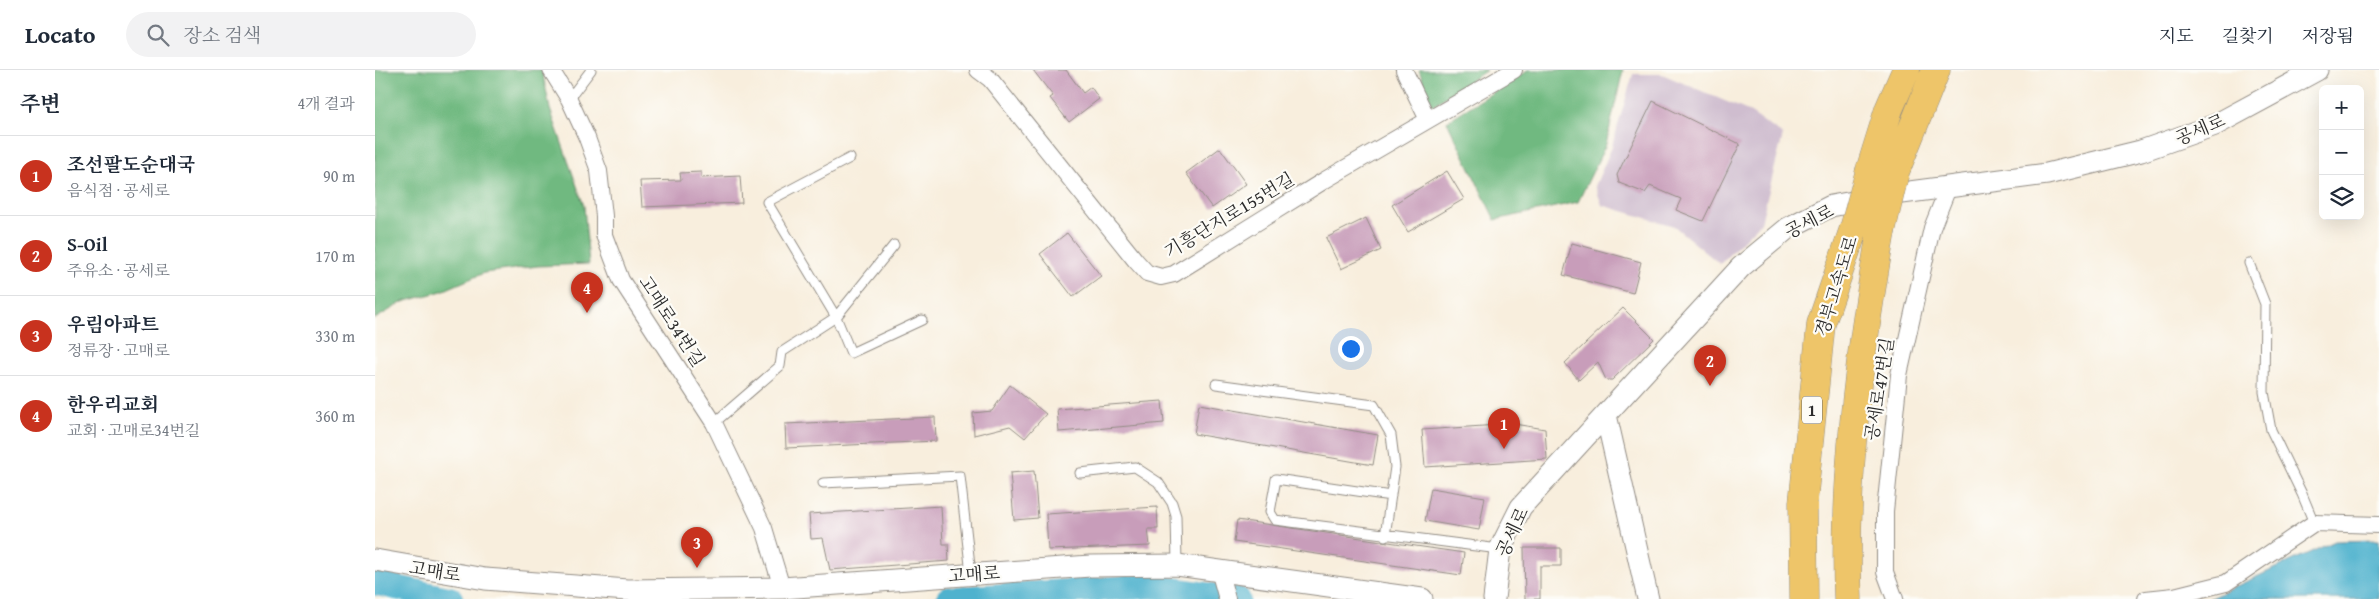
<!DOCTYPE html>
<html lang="ko">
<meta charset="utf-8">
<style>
body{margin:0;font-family:"Gentium Book Plus","Noto Serif KR",serif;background:#f2f2f3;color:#1f2937}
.controls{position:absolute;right:15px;top:15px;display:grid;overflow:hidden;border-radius:8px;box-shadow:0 5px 20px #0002}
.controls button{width:45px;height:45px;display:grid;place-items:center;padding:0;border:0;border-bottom:1px solid #e0e1e3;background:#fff;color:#1f2937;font:25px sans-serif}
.you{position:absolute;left:975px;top:278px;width:18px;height:18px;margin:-12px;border:4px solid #fff;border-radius:50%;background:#1a73e8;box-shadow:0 0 0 8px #1a73e833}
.badge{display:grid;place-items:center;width:32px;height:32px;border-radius:50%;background:#c8321e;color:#fff;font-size:16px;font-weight:700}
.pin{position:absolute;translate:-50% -41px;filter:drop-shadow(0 1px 2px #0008)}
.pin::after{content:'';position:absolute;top:26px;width:18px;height:15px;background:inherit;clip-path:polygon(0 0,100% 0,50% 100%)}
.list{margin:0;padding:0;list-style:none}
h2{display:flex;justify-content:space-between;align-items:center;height:65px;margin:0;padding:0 20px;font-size:21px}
h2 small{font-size:16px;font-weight:400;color:#747a83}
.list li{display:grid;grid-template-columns:32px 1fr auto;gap:15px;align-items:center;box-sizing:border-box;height:80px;padding:0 20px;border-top:1px solid #e0e1e3}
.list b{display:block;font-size:19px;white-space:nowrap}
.list p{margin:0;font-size:16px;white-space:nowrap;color:#747a83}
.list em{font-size:16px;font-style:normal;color:#747a83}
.icon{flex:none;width:28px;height:28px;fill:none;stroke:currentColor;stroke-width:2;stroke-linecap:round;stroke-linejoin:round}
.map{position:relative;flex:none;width:2004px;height:529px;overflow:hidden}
header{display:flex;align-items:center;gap:30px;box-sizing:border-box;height:70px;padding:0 25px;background:#fff;border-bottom:1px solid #e0e1e3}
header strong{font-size:24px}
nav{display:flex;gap:28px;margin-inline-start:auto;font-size:18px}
.search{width:350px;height:45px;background:#f2f2f3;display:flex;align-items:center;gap:12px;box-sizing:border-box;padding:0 18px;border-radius:28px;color:#747a83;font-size:19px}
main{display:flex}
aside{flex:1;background:#fff}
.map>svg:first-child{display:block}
.industrial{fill:#cfbdcf}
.forest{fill:#6fb980;stroke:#4d7256}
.water{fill:#4fb2ce;stroke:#3d6e7c}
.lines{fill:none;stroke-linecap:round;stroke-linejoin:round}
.river{stroke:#4fb2ce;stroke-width:25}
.building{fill:#c89dba}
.service-casing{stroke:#928c84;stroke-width:11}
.minor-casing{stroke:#928c84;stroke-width:18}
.tertiary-casing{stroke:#928c84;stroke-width:23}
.motorway-casing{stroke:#928c84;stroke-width:29}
.service{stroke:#fff;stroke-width:9}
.minor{stroke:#fff;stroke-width:16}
.tertiary{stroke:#fff;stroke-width:21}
.motorway{stroke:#eec569;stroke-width:28}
.motorway-bridge-casing{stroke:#928c84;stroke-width:29;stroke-linecap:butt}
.motorway-bridge{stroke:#eec569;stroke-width:28}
.labels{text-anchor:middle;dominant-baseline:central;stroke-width:4.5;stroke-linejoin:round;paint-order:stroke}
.shield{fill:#fdfcf7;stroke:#6a6a68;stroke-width:1}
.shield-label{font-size:16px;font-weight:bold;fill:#2b2b2b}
.street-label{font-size:18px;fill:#2b2b2b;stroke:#fdfcf7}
</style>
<header>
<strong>Locato</strong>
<div class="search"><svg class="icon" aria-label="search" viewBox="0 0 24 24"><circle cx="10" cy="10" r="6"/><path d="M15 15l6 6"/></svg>장소 검색</div>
<nav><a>지도</a><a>길찾기</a><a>저장됨</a></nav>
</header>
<main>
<aside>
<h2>주변<small>4개 결과</small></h2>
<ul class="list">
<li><span class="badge">1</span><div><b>조선팔도순대국</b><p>음식점 · 공세로</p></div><em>90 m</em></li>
<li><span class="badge">2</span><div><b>S-Oil</b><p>주유소 · 공세로</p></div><em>170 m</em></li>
<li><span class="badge">3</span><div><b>우림아파트</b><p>정류장 · 고매로</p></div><em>330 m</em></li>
<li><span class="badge">4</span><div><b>한우리교회</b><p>교회 · 고매로34번길</p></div><em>360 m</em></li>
</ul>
</aside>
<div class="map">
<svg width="2004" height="529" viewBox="0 0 2004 529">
<rect width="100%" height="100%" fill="#fdfcf7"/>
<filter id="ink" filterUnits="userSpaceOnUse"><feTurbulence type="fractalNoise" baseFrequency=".02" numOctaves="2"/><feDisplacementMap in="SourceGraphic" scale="10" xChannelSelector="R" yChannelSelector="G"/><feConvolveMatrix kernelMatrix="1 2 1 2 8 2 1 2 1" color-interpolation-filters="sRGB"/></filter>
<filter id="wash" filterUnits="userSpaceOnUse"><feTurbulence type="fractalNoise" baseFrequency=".0096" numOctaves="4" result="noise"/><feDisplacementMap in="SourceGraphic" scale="20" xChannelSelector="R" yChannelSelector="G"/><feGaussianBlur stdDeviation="1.12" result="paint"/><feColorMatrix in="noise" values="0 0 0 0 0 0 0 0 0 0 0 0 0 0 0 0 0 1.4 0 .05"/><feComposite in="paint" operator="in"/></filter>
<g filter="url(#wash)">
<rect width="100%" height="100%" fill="#f8eedd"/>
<path class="industrial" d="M1258,4H1287L1373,41L1408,65L1386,152L1345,194L1299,156L1227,135L1220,116L1236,79Z"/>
<path class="forest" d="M0,0H167L175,39L209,136L214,194L163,196L109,203L67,221L28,232L0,249Z
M1044,0H1112L1057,36Z
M1154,0H1248L1231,74L1203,132L1120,150L1072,51Z"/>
<path class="water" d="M2004,470V529H1833L1960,471Z"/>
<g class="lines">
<path class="river" d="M0,513L76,529
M573,529L776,516L863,529"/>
</g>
<g id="blocks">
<path class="building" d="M658,0H691L708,23L716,17L724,29L694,52L675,28L678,26Z
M1278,31L1365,74L1328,151L1301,140L1306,129L1275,116L1270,123L1244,113L1242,105Z
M845,78L871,114L837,138L811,103Z
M1072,101L1089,129L1033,162L1017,135Z
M326,102V108L365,106L367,133L267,137L265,111L306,110L305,103Z
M991,148L1006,180L966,199L951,168Z
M692,163L726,206L698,227L665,184Z
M1197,173L1266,192L1258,223L1188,205Z
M1248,238L1279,269L1237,310H1231L1223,292L1204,310L1190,293Z
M635,315L671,344L650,368L635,356L599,365L598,343L617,341Z
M787,331L789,353L684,362L682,339Z
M824,334L1003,365L998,395L819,364Z
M560,347L561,371L411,378L410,354Z
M1139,354L1170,359L1172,389L1050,397L1047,360Z
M659,401L663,448L639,450L635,403Z
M1056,418L1110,427L1104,460L1050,451Z
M566,436L568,474H573L574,491L455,500L448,468L436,469L434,444Z
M782,437L783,459H773L775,476L673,480L671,444Z
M862,450L1089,483L1086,505L859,472Z
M1149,478H1186V496H1165V529H1150Z"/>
</g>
</g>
<g filter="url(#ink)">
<use href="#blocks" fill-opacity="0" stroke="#928c84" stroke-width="1"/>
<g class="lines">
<g class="service-casing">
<path id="service" d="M194,29L216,0
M475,88L392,132L461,247L519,175
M1874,193L1890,234L1889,322L1896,360L1927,424L1939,453
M841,314L999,335L1016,365L1020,397L1010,466
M339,353L405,296L407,282L461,247L476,283L547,250
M705,403L760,397L783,412L797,433L801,446L802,494
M448,413L585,406L596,504
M1016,426L901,409L895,442L900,450L1124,479"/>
</g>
<g class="minor-casing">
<path id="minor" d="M176,0L194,29L212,68L224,101L229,146V165L246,210L339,353L389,458L407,518
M603,0L615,9L761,191L772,203L786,207L799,204L950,110L1139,0
M1029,0L1053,50
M844,500L852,529
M1520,529L1510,502V441L1524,305L1557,158L1573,118
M1771,529L1799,526L1851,513L1939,453L2004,455"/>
</g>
<g class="tertiary-casing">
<path id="tertiary" d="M1231,345L1273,529
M0,490L110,509L252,520L407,518L715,496L802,495L1047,529
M1119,529L1125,479L1146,437L1366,197L1413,158L1456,136L1527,123L1672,104L1766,81L1840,55L1942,0"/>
</g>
<g class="motorway-casing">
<path id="motorway" d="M1495,100L1514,39L1531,0
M1520,102L1561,0
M1429,529L1428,433L1446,254L1479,158
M1473,529C1468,406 1485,282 1506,162"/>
</g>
<use href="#service" class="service"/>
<use href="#minor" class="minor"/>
<use href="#tertiary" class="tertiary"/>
<use href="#motorway" class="motorway"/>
<g class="motorway-bridge-casing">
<path id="motorway-bridge" d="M1479,158L1495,100
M1506,162L1520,102"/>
</g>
<use href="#motorway-bridge" class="motorway-bridge"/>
</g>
</g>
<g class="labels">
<rect class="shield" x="1427" y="326.5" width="20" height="27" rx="4"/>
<g class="shield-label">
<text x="1437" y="340">1</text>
</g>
<g class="street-label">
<text transform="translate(1825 59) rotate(-23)">공세로</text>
<text transform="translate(854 145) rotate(-31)">기흥단지로155번길</text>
<text transform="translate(1434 151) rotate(-27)">공세로</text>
<text transform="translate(1461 216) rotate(-73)">경부고속도로</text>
<text transform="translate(297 251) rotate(57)">고매로34번길</text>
<text transform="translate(1504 319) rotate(-81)">공세로47번길</text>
<text transform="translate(1137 462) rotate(-65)">공세로</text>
<text transform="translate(60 501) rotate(9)">고매로</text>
<text transform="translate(599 504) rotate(-4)">고매로</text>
</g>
</g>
</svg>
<div class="controls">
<button>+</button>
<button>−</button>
<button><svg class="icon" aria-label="layers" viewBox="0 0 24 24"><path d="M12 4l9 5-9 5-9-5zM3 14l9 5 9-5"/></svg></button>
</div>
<div class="you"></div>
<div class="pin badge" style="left:1129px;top:379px">1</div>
<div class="pin badge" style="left:1335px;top:316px">2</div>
<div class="pin badge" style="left:322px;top:498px">3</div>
<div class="pin badge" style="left:212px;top:243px">4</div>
</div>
</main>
